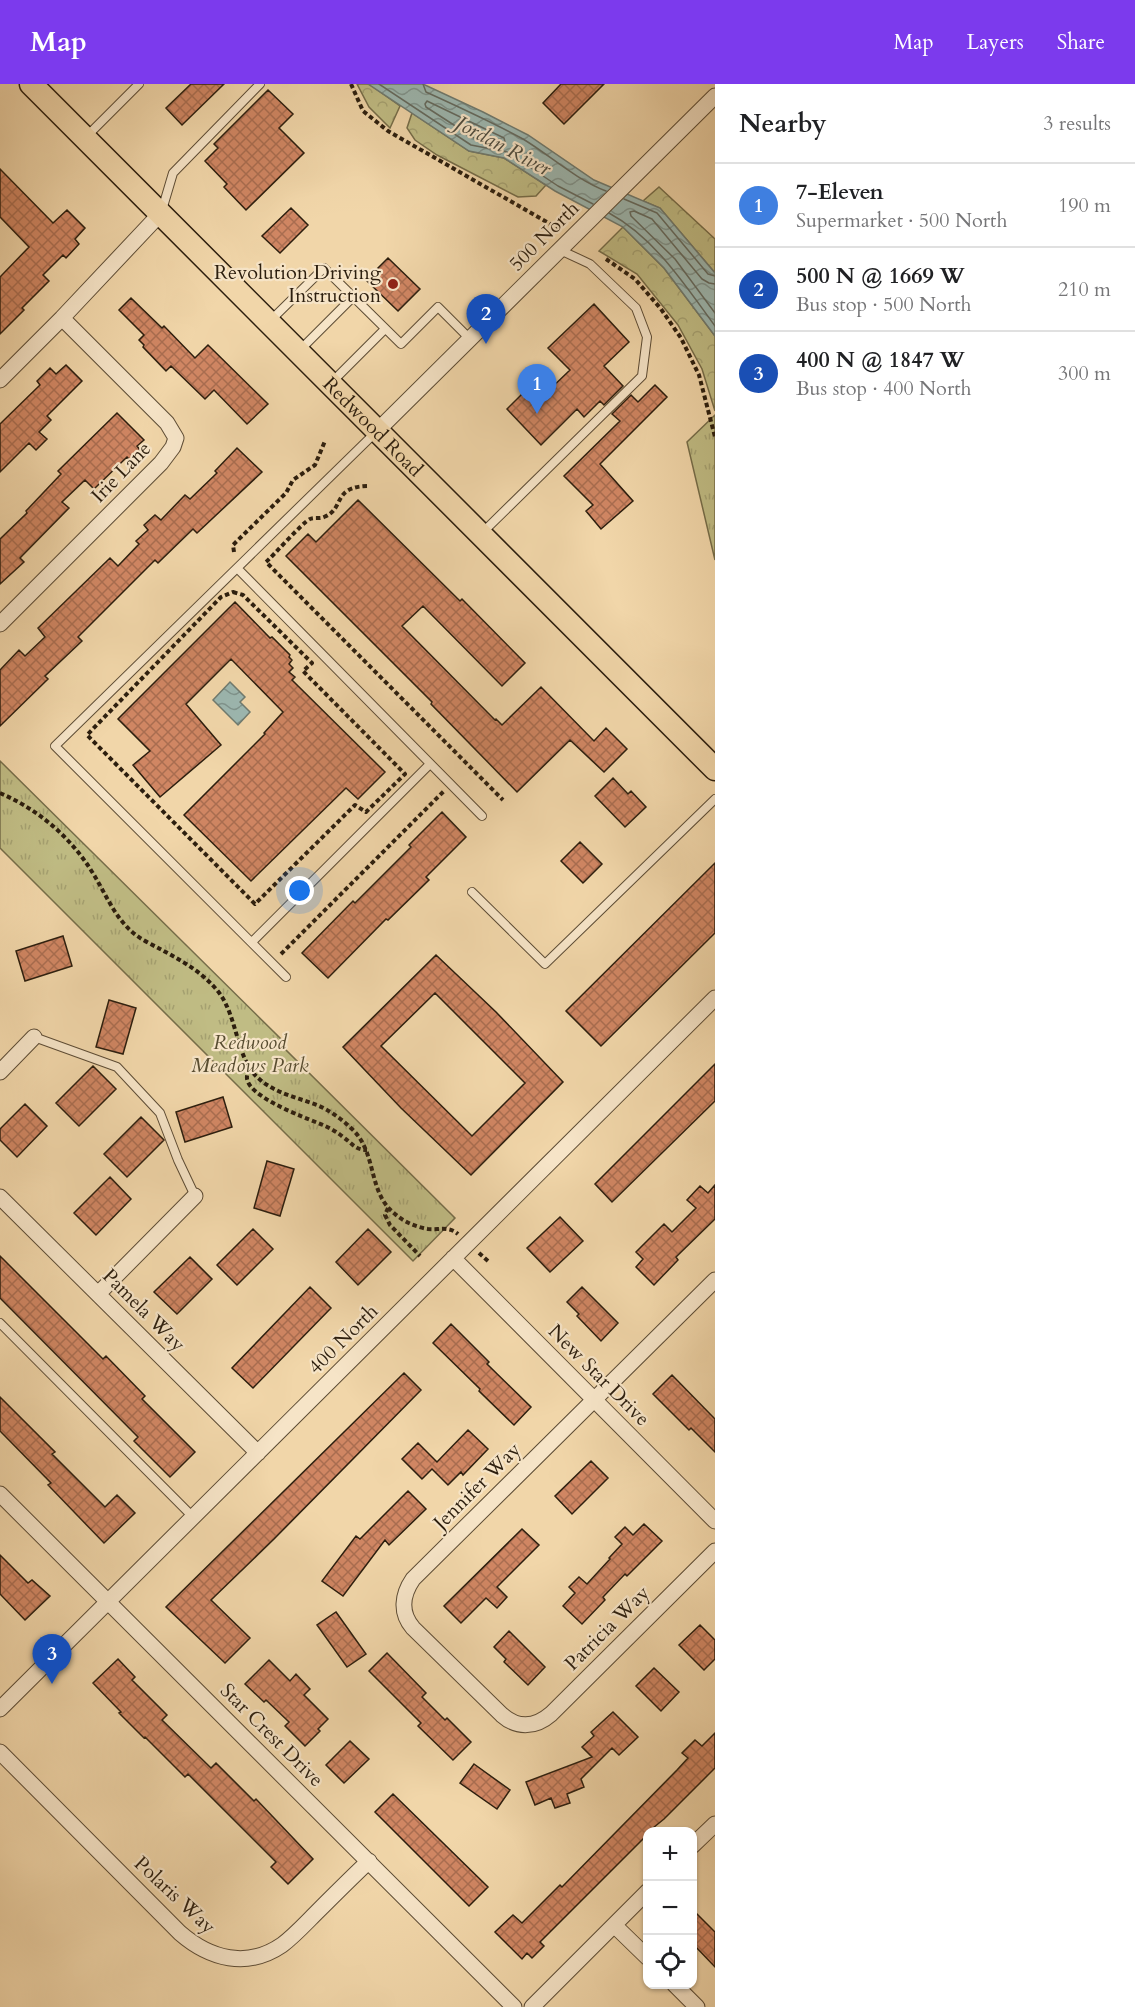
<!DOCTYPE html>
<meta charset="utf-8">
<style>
body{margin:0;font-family:Cardo,serif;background:#f6f6f6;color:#202124}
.controls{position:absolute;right:18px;bottom:18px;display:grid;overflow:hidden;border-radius:12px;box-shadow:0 2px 4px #0004}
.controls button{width:54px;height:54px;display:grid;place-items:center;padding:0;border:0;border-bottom:2px solid #e0e0e0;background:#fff;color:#202124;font:30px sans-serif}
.you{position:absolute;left:300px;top:807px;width:21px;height:21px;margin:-15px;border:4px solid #fff;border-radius:50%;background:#1a73e8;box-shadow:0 0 0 9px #1a73e833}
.badge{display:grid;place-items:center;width:39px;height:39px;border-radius:50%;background:#7c3aed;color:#fff;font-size:20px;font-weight:700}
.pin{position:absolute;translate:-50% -50px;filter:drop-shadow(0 2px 3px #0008)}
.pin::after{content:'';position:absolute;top:32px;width:21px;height:18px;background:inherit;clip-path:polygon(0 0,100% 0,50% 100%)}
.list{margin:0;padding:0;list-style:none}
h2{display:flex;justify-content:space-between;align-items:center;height:78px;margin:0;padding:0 24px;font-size:26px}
h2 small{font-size:20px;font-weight:400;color:#757577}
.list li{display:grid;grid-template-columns:39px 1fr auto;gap:18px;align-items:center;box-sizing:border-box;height:84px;padding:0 24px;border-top:2px solid #e0e0e0}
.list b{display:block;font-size:22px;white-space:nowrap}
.list p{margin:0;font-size:20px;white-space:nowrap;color:#757577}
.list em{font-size:20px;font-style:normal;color:#757577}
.icon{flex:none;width:33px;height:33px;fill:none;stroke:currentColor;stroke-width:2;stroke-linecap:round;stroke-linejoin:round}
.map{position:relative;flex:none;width:715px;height:1923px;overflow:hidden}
header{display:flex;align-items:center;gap:36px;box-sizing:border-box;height:84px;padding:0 30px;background:#7c3aed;color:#fff}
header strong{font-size:28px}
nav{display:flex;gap:33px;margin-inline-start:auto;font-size:21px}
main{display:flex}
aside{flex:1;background:#fff}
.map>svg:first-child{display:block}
.forest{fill:url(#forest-crowns);stroke:#766d49;stroke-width:1.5}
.park{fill:url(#park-tufts);stroke:#766d49;stroke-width:1.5}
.water{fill:url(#water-waves);stroke:#6f7a6f;stroke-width:1.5}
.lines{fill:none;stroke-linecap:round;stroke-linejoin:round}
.shore{stroke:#646a5f;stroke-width:1.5}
.building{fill:url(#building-cross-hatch);stroke:#2c1e0e;stroke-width:1.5;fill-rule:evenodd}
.lane-casing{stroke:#5d4c35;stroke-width:10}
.street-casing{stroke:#5d4c35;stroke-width:17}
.primary-casing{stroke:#2c1e0e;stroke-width:25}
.path{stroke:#2c1e0e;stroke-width:4;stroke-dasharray:4.5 3;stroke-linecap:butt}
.lane{stroke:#f6e4c7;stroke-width:8}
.street{stroke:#f6e4c7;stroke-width:15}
.primary{stroke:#f1d6a9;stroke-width:22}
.poi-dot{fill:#8f2418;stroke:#f6e4c7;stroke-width:2}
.labels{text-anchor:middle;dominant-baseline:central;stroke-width:4.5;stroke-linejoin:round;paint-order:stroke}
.street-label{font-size:20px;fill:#2c1e0e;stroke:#f6e4c7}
.poi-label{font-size:20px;fill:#2c1e0e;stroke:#f6e4c7;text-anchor:end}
.park-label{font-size:20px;font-style:italic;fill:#584d31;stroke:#f6e4c7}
.water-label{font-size:21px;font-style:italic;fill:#4e4c3f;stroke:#f6e4c7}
</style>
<header>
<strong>Map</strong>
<nav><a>Map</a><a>Layers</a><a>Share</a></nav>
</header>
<main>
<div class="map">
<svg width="715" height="1923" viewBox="0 0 715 1923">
<defs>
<pattern id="forest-crowns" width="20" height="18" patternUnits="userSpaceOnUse" patternTransform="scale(1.5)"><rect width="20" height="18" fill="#c0bc84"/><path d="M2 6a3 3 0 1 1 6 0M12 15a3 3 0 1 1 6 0" fill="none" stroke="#a5a171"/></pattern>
<pattern id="park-tufts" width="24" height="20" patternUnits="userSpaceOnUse" patternTransform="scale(1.5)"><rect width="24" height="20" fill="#c0bc84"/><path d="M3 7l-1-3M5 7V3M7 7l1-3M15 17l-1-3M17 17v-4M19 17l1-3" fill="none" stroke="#a5a171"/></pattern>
<pattern id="water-waves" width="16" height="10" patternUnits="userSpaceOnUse" patternTransform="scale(1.5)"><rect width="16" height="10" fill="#9cb7b0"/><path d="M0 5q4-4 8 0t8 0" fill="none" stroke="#7f948e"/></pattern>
<pattern id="building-cross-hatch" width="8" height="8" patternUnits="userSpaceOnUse" patternTransform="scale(1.5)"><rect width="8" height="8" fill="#d08663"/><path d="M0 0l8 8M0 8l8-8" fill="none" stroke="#a96d50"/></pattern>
</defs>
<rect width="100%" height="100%" fill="#f1d6a9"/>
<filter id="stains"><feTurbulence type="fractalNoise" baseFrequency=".00333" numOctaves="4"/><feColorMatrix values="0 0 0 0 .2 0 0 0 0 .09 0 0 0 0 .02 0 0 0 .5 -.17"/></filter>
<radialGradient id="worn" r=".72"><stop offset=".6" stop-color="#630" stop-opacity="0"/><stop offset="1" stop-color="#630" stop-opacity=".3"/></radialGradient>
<path class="forest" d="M357,0H369L400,22L390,44L369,23Z
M412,29L469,67L504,74L546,101L536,112L518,113L437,71L415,56L407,44Z
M659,103L715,155V189L660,124L643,117Z
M623,143L664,184L715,252V327L702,285L678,241L637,190L599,167Z"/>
<path class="park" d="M715,331V476L687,358Z
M0,677L284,958L282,962L455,1134L413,1177L0,764Z"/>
<path class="water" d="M368,0H423L483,28L528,51L594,96L660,124L715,189V252L664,184L623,143L555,107L504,74L469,67Z
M230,598L245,613L240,618L250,628L238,641L213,616Z"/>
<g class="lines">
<path class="shore" d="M379,0L471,61L507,68L558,102L593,120
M423,0L426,8C459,23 492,38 523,55C551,72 575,95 606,107
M427,17L504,54L505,58L502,59L474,54L426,23L425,20Z
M624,115L657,129L708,190L715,192
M609,129C655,154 685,201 715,242
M715,200L709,199L702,195L652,135L634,127L630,128L631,132L675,175L715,229"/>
</g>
<path class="building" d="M191,0H224L182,41L166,24Z
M561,0H604L564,40L543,19Z
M268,6L293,30L279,44L304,69L246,126L224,103L227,100L205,77L218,64L214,60Z
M0,85L53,139L67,126L85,144L75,155L79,160L66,174L63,171L43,191L49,197L22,224L24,226L0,250V193L29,163L0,133Z
M291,124L308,141L280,169L262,152Z
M388,174L420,205L398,227L366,196Z
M131,214L162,244L164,242L195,274L208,261L268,320L247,340L214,306L205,315L171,282L166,287L143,263L144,261L139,256L144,251L119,226Z
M594,220L629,258L604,282L623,302L604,321L600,317L584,333L577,325L541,361L507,325L533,299L544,311L570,286L548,264Z
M66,281L82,297L47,332L51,336L39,348L47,355L36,366L29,359L0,388V340L40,301L37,297L50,284L56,290Z
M655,301L667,313L600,380L633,417L601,445L586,427L593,421L564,392L620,337L612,330L631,311L638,318Z
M117,329L144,356L137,362L140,366L130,376L127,373L94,405L85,396L62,418L69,424L20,474L24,478L0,500V455L27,429L26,427L61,390L58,387Z
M237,364L262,388L197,449L193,445L158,479L155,476L78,553L82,557L45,592L48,595L0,642V586L19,566L25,572L45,553L38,544L110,474L118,482L139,460L136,457L148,446L144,441L155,431L161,436L185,411L190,415L217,389L215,387Z
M358,416L460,517L462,515L525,579L502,602L423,522L402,542L495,636L496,635L502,641L541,603L594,657L606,644L627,665L604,688L570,656L517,708L431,620L432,618L286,472L308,450L316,458Z
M235,518L270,554L272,553L290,571L289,573L292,576L289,580L293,584L289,588L295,593L292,596L385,688L358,715L346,704L251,797L184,731L265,650L264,649L283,628L231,575L186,620L221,661L160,713L133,681L150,667L118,635Z
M613,694L628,710L631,707L646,723L625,743L595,712Z
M442,728L466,753L426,793L429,796L388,836L386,835L328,894L302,869L353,817L355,819L411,763L409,761Z
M580,758L602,780L583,799L561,777Z
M715,779V849L601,962L566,927Z
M63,852L72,882L25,897L16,867Z
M436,871L496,928L563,998L471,1091L401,1024L343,963ZM435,909L525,999L472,1052L381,962Z
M109,916L136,924L123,970L96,963Z
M715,980V1017L612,1118L595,1100Z
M93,982L116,1005L79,1042L56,1019Z
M223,1013L232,1043L185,1058L176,1028Z
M25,1020L47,1042L17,1073L0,1056V1045Z
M141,1033L164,1056L127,1093L104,1070Z
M267,1077L294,1085L280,1132L254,1124Z
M110,1093L131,1115L96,1151L74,1129Z
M715,1101V1135L676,1173L678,1176L654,1201L636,1183L643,1175L636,1168L664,1140L672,1148L696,1124L687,1116L700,1102L708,1109Z
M560,1133L583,1157L550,1188L527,1164Z
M253,1145L273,1165L237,1201L217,1181Z
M368,1145L391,1168L358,1201L336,1178Z
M0,1172L103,1275L106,1272L145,1312L142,1315L195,1368L170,1393L134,1357L138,1353L0,1214Z
M190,1173L212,1195L177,1230L154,1208Z
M310,1203L331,1224L253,1304L232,1284Z
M582,1203L618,1239L601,1257L577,1232L579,1230L567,1218Z
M451,1240L489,1278L487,1280L531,1323L514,1341L479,1307L480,1305L433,1259Z
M404,1289L421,1306L274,1455L211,1516L250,1554L225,1579L166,1523Z
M672,1291L715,1335V1368L691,1344L689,1346L653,1310Z
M0,1313L55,1368L52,1370L105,1423L117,1411L135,1429L104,1459L48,1401L51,1399L0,1347Z
M468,1346L488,1365L463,1391L461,1388L448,1401L432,1385L422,1395L402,1375L418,1359L437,1378Z
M591,1377L608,1394L572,1430L555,1412Z
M408,1407L426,1425L389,1461L385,1456L343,1512L322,1497L356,1452L360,1455Z
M644,1440L662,1457L627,1492L625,1490L603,1513L605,1516L582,1540L563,1522L575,1509L569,1503L579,1493L587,1500L610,1475L609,1474L622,1460L615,1453L625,1443L633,1451Z
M522,1445L539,1461L497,1503L507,1513L497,1524L486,1514L461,1539L444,1522Z
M0,1471L28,1499L32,1496L50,1512L25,1536L0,1510Z
M336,1528L366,1570L347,1583L317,1541Z
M700,1541L715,1556V1575L704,1586L679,1561Z
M509,1547L545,1583L528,1601L504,1578L506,1575L494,1563Z
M387,1569L426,1609L422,1613L445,1636L447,1634L471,1658L453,1676L418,1642L421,1639L369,1587Z
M118,1575L135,1593L132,1596L167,1631L162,1636L211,1684L216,1679L254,1717L256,1715L313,1775L288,1800L271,1783L276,1778L188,1690L185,1693L145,1653L144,1654L119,1629L121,1628L93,1599Z
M269,1576L290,1597L296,1590L310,1605L304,1611L328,1635L318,1645L320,1647L305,1662L285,1642L289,1638L266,1616L264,1618L245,1600Z
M654,1584L679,1608L661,1627L636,1602Z
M613,1628L638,1653L619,1671L612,1664L581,1695L584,1703L567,1710L570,1719L555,1724L551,1714L535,1721L526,1698L592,1673L582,1663L594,1652L591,1648Z
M715,1649V1684L664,1735L648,1748V1750L540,1858L544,1862L532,1874L527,1869L522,1875L495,1848L513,1831L522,1839L560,1801L562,1803L677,1686L688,1674L682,1669L695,1656L702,1662Z
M350,1657L369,1675L344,1699L326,1681Z
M474,1680L510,1706L497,1725L460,1699Z
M393,1710L488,1803L469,1822L375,1728Z
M693,1826L715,1848V1883L693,1860Z"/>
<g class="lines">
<g class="lane-casing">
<path id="lane" d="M87,52L139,0
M162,126L173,89L260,0
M271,236L324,184L401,260L438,223L470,255
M299,267L353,213
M331,299L385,245
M481,450L642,292L647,253L636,224L590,180L560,166
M237,484L482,732
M472,808L545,880L715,715
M252,858L430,680
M286,893L55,662L376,348
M34,953L117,983L160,1029L178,1076L195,1112
M0,1239L193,1433"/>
</g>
<g class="street-casing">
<path id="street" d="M0,296L62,234L160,130
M377,347L715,12
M0,540L161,379L173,363L176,354L167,339L62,234
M0,988L34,953
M0,1113L258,1369
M453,1174L715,1437
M715,1196L413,1495C402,1511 400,1529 413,1544L502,1631C518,1645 536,1643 551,1630L715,1467
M98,1210L195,1112
M0,1410L514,1923
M0,1625L715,914
M0,1668L180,1849C210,1875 247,1885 282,1861C294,1852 305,1840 316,1829C333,1812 351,1794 369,1777
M692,1762L715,1740
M614,1841L648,1874
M674,1900L697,1923
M532,1923L648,1807"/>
</g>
<g class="primary-casing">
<g id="primary">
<path id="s1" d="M31,0L715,685"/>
</g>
</g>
<path class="path" d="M351,0L363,27L388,47L559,145
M606,175L635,195L661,225L681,254L699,291L715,353
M367,402C332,403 345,425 324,433C320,435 314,433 310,435C303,438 274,471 266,478L503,716
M234,468L233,461L286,409L293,396L315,381L325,357
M233,508L243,511L312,579L303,587L405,690L366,728L355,721L255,820L87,651L221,513Z
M0,709C39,726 72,754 94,791C105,809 113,829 128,844C137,854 151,860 162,866C184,878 205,890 220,910C237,934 237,973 256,992C273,1009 296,1013 317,1021C331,1027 343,1036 354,1047C377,1071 368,1109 395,1130C404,1138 416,1143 428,1145C439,1146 449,1142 458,1150
M281,870L444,707
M251,985C228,1007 309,1035 323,1041C330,1044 337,1048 343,1053C352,1059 355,1066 367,1066
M388,1124L385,1131L390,1141L420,1172
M479,1169L488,1177"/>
<use href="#lane" class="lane"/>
<use href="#street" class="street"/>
<use href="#primary" class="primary"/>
</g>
<circle class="poi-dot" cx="393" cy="200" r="6"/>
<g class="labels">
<g class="street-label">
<text transform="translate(544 152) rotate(-45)">500 North</text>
<text stroke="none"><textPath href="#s1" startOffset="484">Redwood Road</textPath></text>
<text transform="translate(121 388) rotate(-46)">Irie Lane</text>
<text transform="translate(144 1226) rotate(45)">Pamela Way</text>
<text transform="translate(343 1255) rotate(-45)">400 North</text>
<text transform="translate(599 1291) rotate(45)">New Star Drive</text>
<text transform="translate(477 1402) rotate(-45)">Jennifer Way</text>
<text transform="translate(607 1544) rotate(-45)">Patricia Way</text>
<text transform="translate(272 1651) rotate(45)">Star Crest Drive</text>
<text transform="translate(175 1811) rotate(43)">Polaris Way</text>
</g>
<g class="poi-label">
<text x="381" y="188">Revolution Driving<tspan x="381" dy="23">Instruction</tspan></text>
</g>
<g class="park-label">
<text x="250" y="958">Redwood<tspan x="250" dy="23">Meadows Park</tspan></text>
</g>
<g class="water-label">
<text transform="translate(503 62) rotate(28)">Jordan River</text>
</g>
</g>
<rect width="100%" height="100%" filter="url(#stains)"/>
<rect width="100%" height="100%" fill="url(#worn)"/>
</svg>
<div class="controls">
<button>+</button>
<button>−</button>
<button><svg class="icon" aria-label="locate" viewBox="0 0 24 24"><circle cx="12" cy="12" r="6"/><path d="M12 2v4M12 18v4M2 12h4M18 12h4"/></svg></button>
</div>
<div class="you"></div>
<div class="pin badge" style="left:537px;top:330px;background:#3f7fe0">1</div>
<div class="pin badge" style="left:486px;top:260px;background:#1a4fb4">2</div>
<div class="pin badge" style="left:52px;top:1600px;background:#1a4fb4">3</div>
</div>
<aside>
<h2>Nearby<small>3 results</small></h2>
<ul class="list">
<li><span class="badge" style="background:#3f7fe0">1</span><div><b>7-Eleven</b><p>Supermarket · 500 North</p></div><em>190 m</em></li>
<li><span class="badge" style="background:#1a4fb4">2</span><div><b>500 N @ 1669 W</b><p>Bus stop · 500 North</p></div><em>210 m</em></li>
<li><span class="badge" style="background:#1a4fb4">3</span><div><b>400 N @ 1847 W</b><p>Bus stop · 400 North</p></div><em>300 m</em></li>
</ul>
</aside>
</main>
